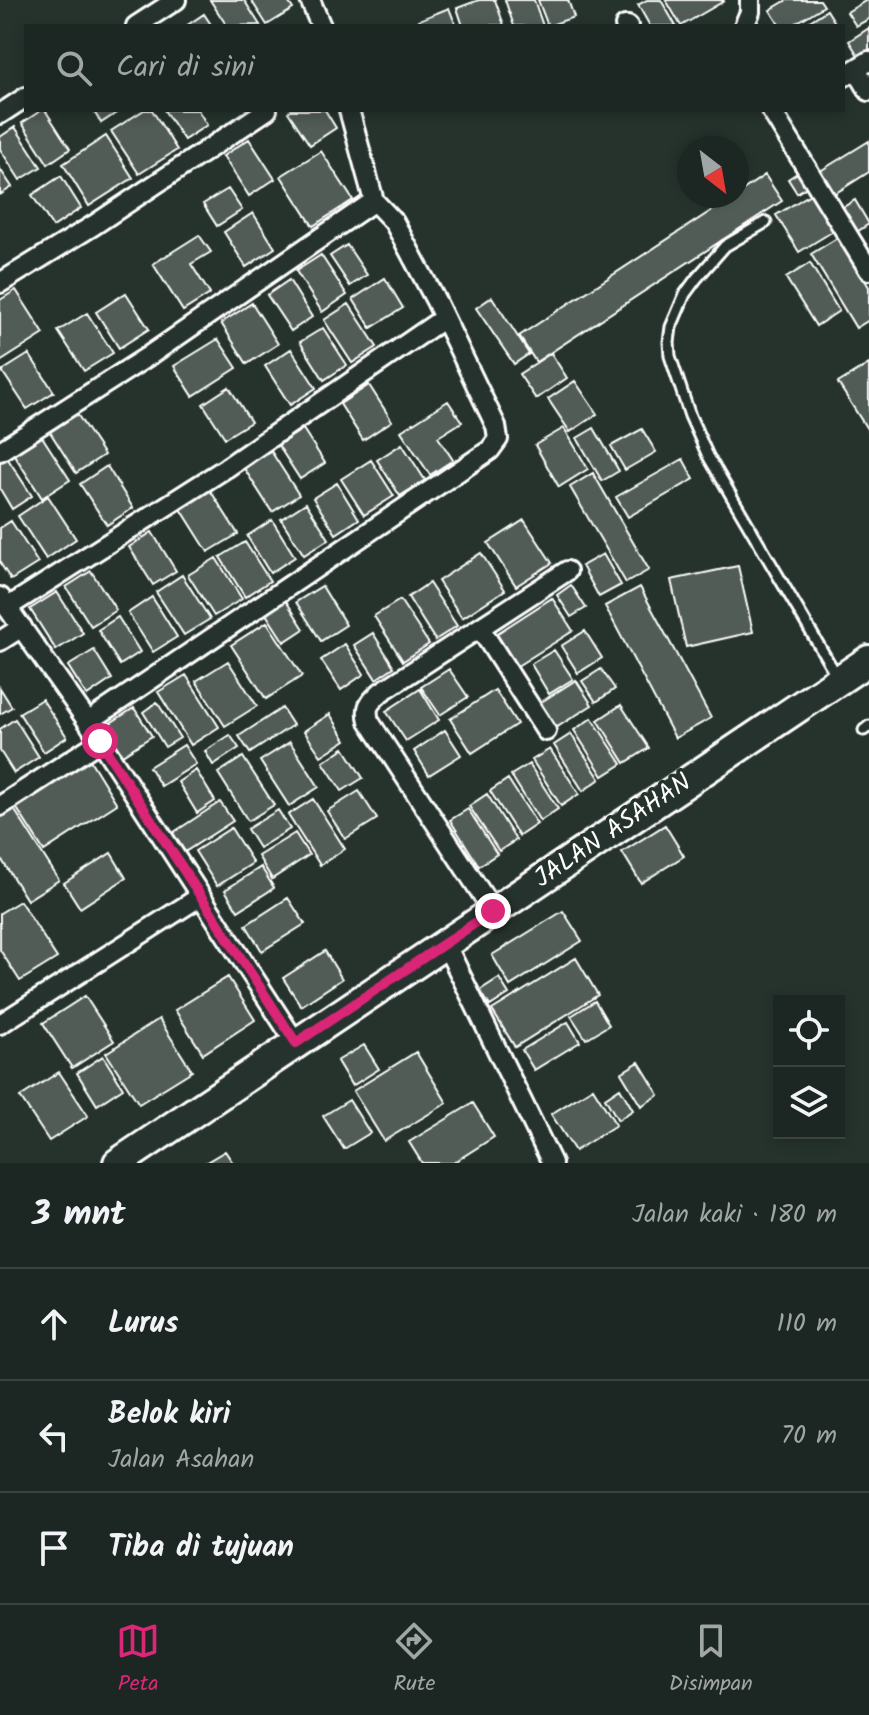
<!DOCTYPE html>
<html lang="id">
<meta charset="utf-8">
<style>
body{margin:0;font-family:Kalam,sans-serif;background:#252e2a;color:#f1f3f6}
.controls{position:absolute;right:24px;bottom:24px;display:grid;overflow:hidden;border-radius:0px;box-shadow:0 4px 12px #0003}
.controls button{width:72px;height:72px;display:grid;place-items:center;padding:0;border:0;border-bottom:2px solid #3a4340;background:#1c2622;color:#f1f3f6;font:40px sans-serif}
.compass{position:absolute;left:677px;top:136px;width:72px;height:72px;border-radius:50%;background:#1c2622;box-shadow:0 4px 12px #0003;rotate:149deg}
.stop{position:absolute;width:24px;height:24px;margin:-18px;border:6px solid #db2777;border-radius:50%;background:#fff}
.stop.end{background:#db2777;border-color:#fff;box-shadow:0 2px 8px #0008}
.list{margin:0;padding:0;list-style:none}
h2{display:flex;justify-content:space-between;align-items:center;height:104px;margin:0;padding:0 32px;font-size:34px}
h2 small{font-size:26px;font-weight:400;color:#a0a5a5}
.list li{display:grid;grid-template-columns:52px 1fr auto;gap:24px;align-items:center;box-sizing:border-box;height:112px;padding:0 32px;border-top:2px solid #3a4340}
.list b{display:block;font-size:30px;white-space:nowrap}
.list p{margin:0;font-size:26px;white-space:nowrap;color:#a0a5a5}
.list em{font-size:26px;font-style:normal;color:#a0a5a5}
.icon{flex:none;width:44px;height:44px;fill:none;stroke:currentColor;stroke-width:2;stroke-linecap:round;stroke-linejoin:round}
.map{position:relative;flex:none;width:869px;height:1163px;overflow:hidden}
.search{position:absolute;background:#1c2622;box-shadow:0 4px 12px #0003;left:24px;right:24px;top:24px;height:88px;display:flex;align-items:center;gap:20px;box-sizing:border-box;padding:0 28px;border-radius:0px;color:#a0a5a5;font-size:30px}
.sheet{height:440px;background:#1c2622}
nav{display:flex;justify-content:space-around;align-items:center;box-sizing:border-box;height:112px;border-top:2px solid #3a4340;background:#1c2622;font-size:22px;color:#a0a5a5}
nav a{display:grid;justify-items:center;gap:4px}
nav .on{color:#db2777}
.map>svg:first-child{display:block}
.building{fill:#515c57;stroke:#fff;stroke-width:2}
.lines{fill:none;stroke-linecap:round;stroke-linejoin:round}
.service-casing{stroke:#fff;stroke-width:15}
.minor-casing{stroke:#fff;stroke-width:24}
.primary-casing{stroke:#fff;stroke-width:34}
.service{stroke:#26332d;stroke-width:9}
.minor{stroke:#26332d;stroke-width:18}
.primary{stroke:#26332d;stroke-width:28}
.route{stroke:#db2777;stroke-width:10}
.labels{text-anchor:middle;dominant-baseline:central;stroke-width:7;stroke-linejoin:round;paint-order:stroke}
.street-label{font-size:26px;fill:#fff;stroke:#26332d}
</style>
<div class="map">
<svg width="869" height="1163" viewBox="0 0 869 1163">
<rect width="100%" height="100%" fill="#26332d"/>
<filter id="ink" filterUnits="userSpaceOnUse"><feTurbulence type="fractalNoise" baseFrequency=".0125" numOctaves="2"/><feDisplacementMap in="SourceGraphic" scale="16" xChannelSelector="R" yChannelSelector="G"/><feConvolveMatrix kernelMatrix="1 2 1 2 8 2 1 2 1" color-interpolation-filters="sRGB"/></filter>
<g filter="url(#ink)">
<path class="building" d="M210,0H244L260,25L227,26Z
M251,0H287L293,9L267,25Z
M479,0H495L504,25L463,26L457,8Z
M505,0H534L543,26H514Z
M538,0H568L574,17L548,26Z
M647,0H661L676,26H650L638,5Z
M666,0H723L724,1L681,26Z
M787,0H820L824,6L791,26H780L770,10Z
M867,0L869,1V19L856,26L847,12Z
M449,8L456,26H421L419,20Z
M827,10L837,26H802Z
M204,14L212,26H186Z
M869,28V55L861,60L849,41Z
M42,110H45L70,149L48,164L22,123Z
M93,110H121L101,123Z
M144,110H152L177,150L139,174L111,131Z
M164,110H198L207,125L184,140Z
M291,110H325L336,128L310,145L288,112Z
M15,127L41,167L20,180L0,149V137Z
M106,136L133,178L89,206L63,164Z
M249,139L275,179L249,196L223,156Z
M869,141V172L831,196L817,173Z
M321,151L353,200L313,226L281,176Z
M0,169L12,187L0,195Z
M799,172L808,186L797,193L788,179Z
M765,175L782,201L536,362L519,336L734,196H737V194Z
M61,176L81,208L53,227L32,195Z
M228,189L242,210L217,226L203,204Z
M812,193L835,230L799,252L776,215Z
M855,200L869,224L852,235L837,211Z
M253,213L275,248L246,267L224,232Z
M199,235L211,252L191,264L210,294L183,311L153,264Z
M839,237L869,287V320L856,328L811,254Z
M347,245L367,275L350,286L330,256Z
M321,255L347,295L322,312L296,271Z
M810,263L839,311L816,326L786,278Z
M385,278L403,308L371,328L353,299Z
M289,280L312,317L291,331L267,295Z
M16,290L44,334L0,362V300Z
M126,293L149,329L119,348L96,312Z
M492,297L529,354L514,364L476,308Z
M252,303L278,344L247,364L221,323Z
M349,304L377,347L352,363L324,320Z
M87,313L113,353L84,371L58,331Z
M323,328L347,365L324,380L300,342Z
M218,339L237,368L193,396L174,366Z
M291,349L316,388L290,405L265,366Z
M551,353L567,378L536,399L519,374Z
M29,354L54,392L27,409L2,371Z
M869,364V432L838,383Z
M575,381L597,414L570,432L548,399Z
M369,385L392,421L363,440L340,404Z
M229,387L251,422L225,438L203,404Z
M448,401L462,422L438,437L453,460L430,475L401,431Z
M77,414L104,455L76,473L50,432Z
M564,428L588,469L559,487L535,445Z
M594,428L619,471L602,481L577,438Z
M303,429L325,463L300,479L278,445Z
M642,429L656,452L625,470L611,446Z
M41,435L70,480L42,498L13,453Z
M402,444L425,480L400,496L377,460Z
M269,448L299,495L272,512L242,465Z
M6,456L32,496L12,509L0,489V460Z
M683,459L694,479L628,517L616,497Z
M371,460L394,496L364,515L341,479Z
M107,466L133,508L107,525L80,484Z
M593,473L649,570L626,583L570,487Z
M337,483L359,519L336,534L313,498Z
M210,490L238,534L208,552L181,509Z
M48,496L76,539L46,559L18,516Z
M306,503L329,539L304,555L281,519Z
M272,520L295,557L270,573L247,536Z
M524,520L552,563L516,586L488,543Z
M11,521L38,563L11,580L0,563V528Z
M152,532L176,571L153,585L129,547Z
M245,542L270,581L245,597L220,557Z
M481,553L505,590L462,618L438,581Z
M603,554L621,585L599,597L582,566Z
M216,558L242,599L214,616L188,575Z
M738,566L753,632L686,647L671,580Z
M91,571L116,610L91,626L66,587Z
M182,575L210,619L184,635L156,592Z
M429,583L457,626L435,640L408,597Z
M571,585L586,608L571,617L557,595Z
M322,586L346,625L321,641L296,602Z
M640,587L711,718L675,738L605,606Z
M57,592L83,633L56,650L30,609Z
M152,597L177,637L153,652L128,613Z
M552,598L573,631L514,668L493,636Z
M400,600L429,644L403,661L374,616Z
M286,601L304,629L284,642L266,614Z
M118,617L140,652L120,665L98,630Z
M267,622L302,676L266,699L231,645Z
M585,631L602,658L578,673L561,646Z
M373,633L394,667L376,679L354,645Z
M345,644L364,674L341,690L321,660Z
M94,650L112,679L87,696L68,666Z
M554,650L573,679L549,694L531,664Z
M228,661L257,706L225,726L196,681Z
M449,669L468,697L440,715L421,687Z
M601,669L615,689L596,702L582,681Z
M186,675L219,727L191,745L158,692Z
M576,680L592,705L554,729L538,704Z
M0,688L12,707L0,714Z
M420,689L439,720L406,741L386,711Z
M495,690L517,724L472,753L450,719Z
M42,699L67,737L44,752L19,713Z
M157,702L180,738L165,747L143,712Z
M621,705L649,748L625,763L598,720Z
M134,708L152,736L119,757L101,729Z
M282,708L293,725L250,753L239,736Z
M330,714L346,740L321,756L304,731Z
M592,718L622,764L603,776L574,730Z
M15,719L39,757L14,773L0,751V729Z
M445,730L461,755L429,775L414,751Z
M571,734L600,779L583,791L554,745Z
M230,735L239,748L213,765L205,751Z
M290,742L319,787L289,806L260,761Z
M184,745L196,764L161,786L149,767Z
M344,748L363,778L342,791L323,762Z
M550,749L579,794L561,806L532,760Z
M243,757L274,805L248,821L218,773Z
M90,760L117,804L44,851L16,807Z
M529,764L558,809L540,821L511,775Z
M196,770L215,801L197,813L178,782Z
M508,779L537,824L519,836L490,791Z
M359,791L377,819L345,839L327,811Z
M487,794L516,840L499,851L469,806Z
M313,799L345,849L320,865L288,815Z
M220,802L233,821L180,855L168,836Z
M14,809L59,880L27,900L0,857V818Z
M468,809L497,854L479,866L450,820Z
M278,810L290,829L259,848L247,829Z
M665,825L684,856L641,883L622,852Z
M231,828L253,863L217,886L195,851Z
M295,833L309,855L272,879L258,856Z
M111,853L126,878L80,908L64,883Z
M261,867L274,888L238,911L225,890Z
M288,898L305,924L262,951L246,925Z
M20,901L57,958L20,981L0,950V913Z
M563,911L582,941L510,986L492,955Z
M325,951L342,979L301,1006L283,978Z
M576,958L598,995L515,1047L492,1010Z
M228,977L255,1020L203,1054L175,1010Z
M499,978L509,994L490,1006L480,990Z
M85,996L114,1041L72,1068L43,1023Z
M595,1001L609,1025L586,1039L571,1016Z
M159,1019L192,1071L139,1104L106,1053Z
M568,1022L580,1042L534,1070L522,1050Z
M364,1045L379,1069L352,1086L337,1061Z
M416,1052L447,1103L384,1141L353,1091Z
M103,1056L123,1088L97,1105L77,1073Z
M639,1062L659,1095L641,1106L621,1073Z
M59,1072L88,1116L49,1141L20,1097Z
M593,1088L616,1125L575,1151L551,1114Z
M620,1088L633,1110L618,1120L605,1098Z
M349,1100L370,1133L344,1149L323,1116Z
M473,1103L494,1137L453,1163H422L409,1142Z
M225,1151L233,1163H205Z"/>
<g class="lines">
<g class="service-casing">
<path id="service" d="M766,222L725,246L696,279L685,294L671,327L669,342L670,356L690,416L708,456L838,678
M864,730L869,726"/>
</g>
<g class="minor-casing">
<path id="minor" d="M310,0L321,26
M136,26L176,0
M625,26H628
M744,26L750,12V0
M856,69L869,91
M843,77L869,61
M349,110L374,201
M771,110L869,270
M0,114L26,97
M0,283L94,225L267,110
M0,451L150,355L374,201L394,222L436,301L496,426L498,439L490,450L88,722
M0,597L88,722L296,1043
M8,607L226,468L444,318
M480,628L546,731
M0,641L22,627
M0,806L100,741
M493,911L369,721C365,705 370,703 381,692L567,571
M445,943L552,1163
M0,1024L201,896"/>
</g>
<g class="primary-casing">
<path id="primary" d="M118,1163L869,660"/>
</g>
<use href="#service" class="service"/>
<use href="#minor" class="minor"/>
<use href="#primary" class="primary"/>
</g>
</g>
<g class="lines" filter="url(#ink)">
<path class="route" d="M100,741L296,1043L493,911"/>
</g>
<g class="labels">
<g class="street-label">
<text transform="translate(613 831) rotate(-34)">JALAN ASAHAN</text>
</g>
</g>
</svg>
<div class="controls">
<button><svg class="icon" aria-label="locate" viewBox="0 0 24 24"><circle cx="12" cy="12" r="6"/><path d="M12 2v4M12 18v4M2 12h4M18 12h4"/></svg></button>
<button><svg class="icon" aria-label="layers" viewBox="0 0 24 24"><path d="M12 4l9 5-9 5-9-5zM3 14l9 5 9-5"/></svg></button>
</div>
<svg class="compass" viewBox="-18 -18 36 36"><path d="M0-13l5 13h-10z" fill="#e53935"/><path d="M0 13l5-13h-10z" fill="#a0a5a5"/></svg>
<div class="stop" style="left:100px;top:741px"></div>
<div class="stop end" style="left:493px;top:911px"></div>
<div class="search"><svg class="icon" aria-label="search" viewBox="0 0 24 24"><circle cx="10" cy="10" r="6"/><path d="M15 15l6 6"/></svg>Cari di sini</div>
</div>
<section class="sheet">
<h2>3 mnt<small>Jalan kaki · 180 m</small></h2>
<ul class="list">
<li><svg class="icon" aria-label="ahead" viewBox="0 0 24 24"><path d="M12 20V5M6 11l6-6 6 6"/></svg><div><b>Lurus</b></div><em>110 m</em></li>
<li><svg class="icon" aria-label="left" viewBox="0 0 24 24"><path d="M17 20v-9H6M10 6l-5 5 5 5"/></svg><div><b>Belok kiri</b><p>Jalan Asahan</p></div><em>70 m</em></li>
<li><svg class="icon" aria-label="arrive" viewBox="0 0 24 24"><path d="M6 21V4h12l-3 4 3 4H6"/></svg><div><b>Tiba di tujuan</b></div></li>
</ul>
</section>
<nav>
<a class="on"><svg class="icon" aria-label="map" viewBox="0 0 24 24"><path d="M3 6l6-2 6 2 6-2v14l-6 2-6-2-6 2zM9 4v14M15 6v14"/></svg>Peta</a>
<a><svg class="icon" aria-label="directions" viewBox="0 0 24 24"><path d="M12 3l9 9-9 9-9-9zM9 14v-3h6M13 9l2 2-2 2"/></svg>Rute</a>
<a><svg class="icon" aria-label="saved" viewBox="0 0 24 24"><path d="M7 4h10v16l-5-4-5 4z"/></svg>Disimpan</a>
</nav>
